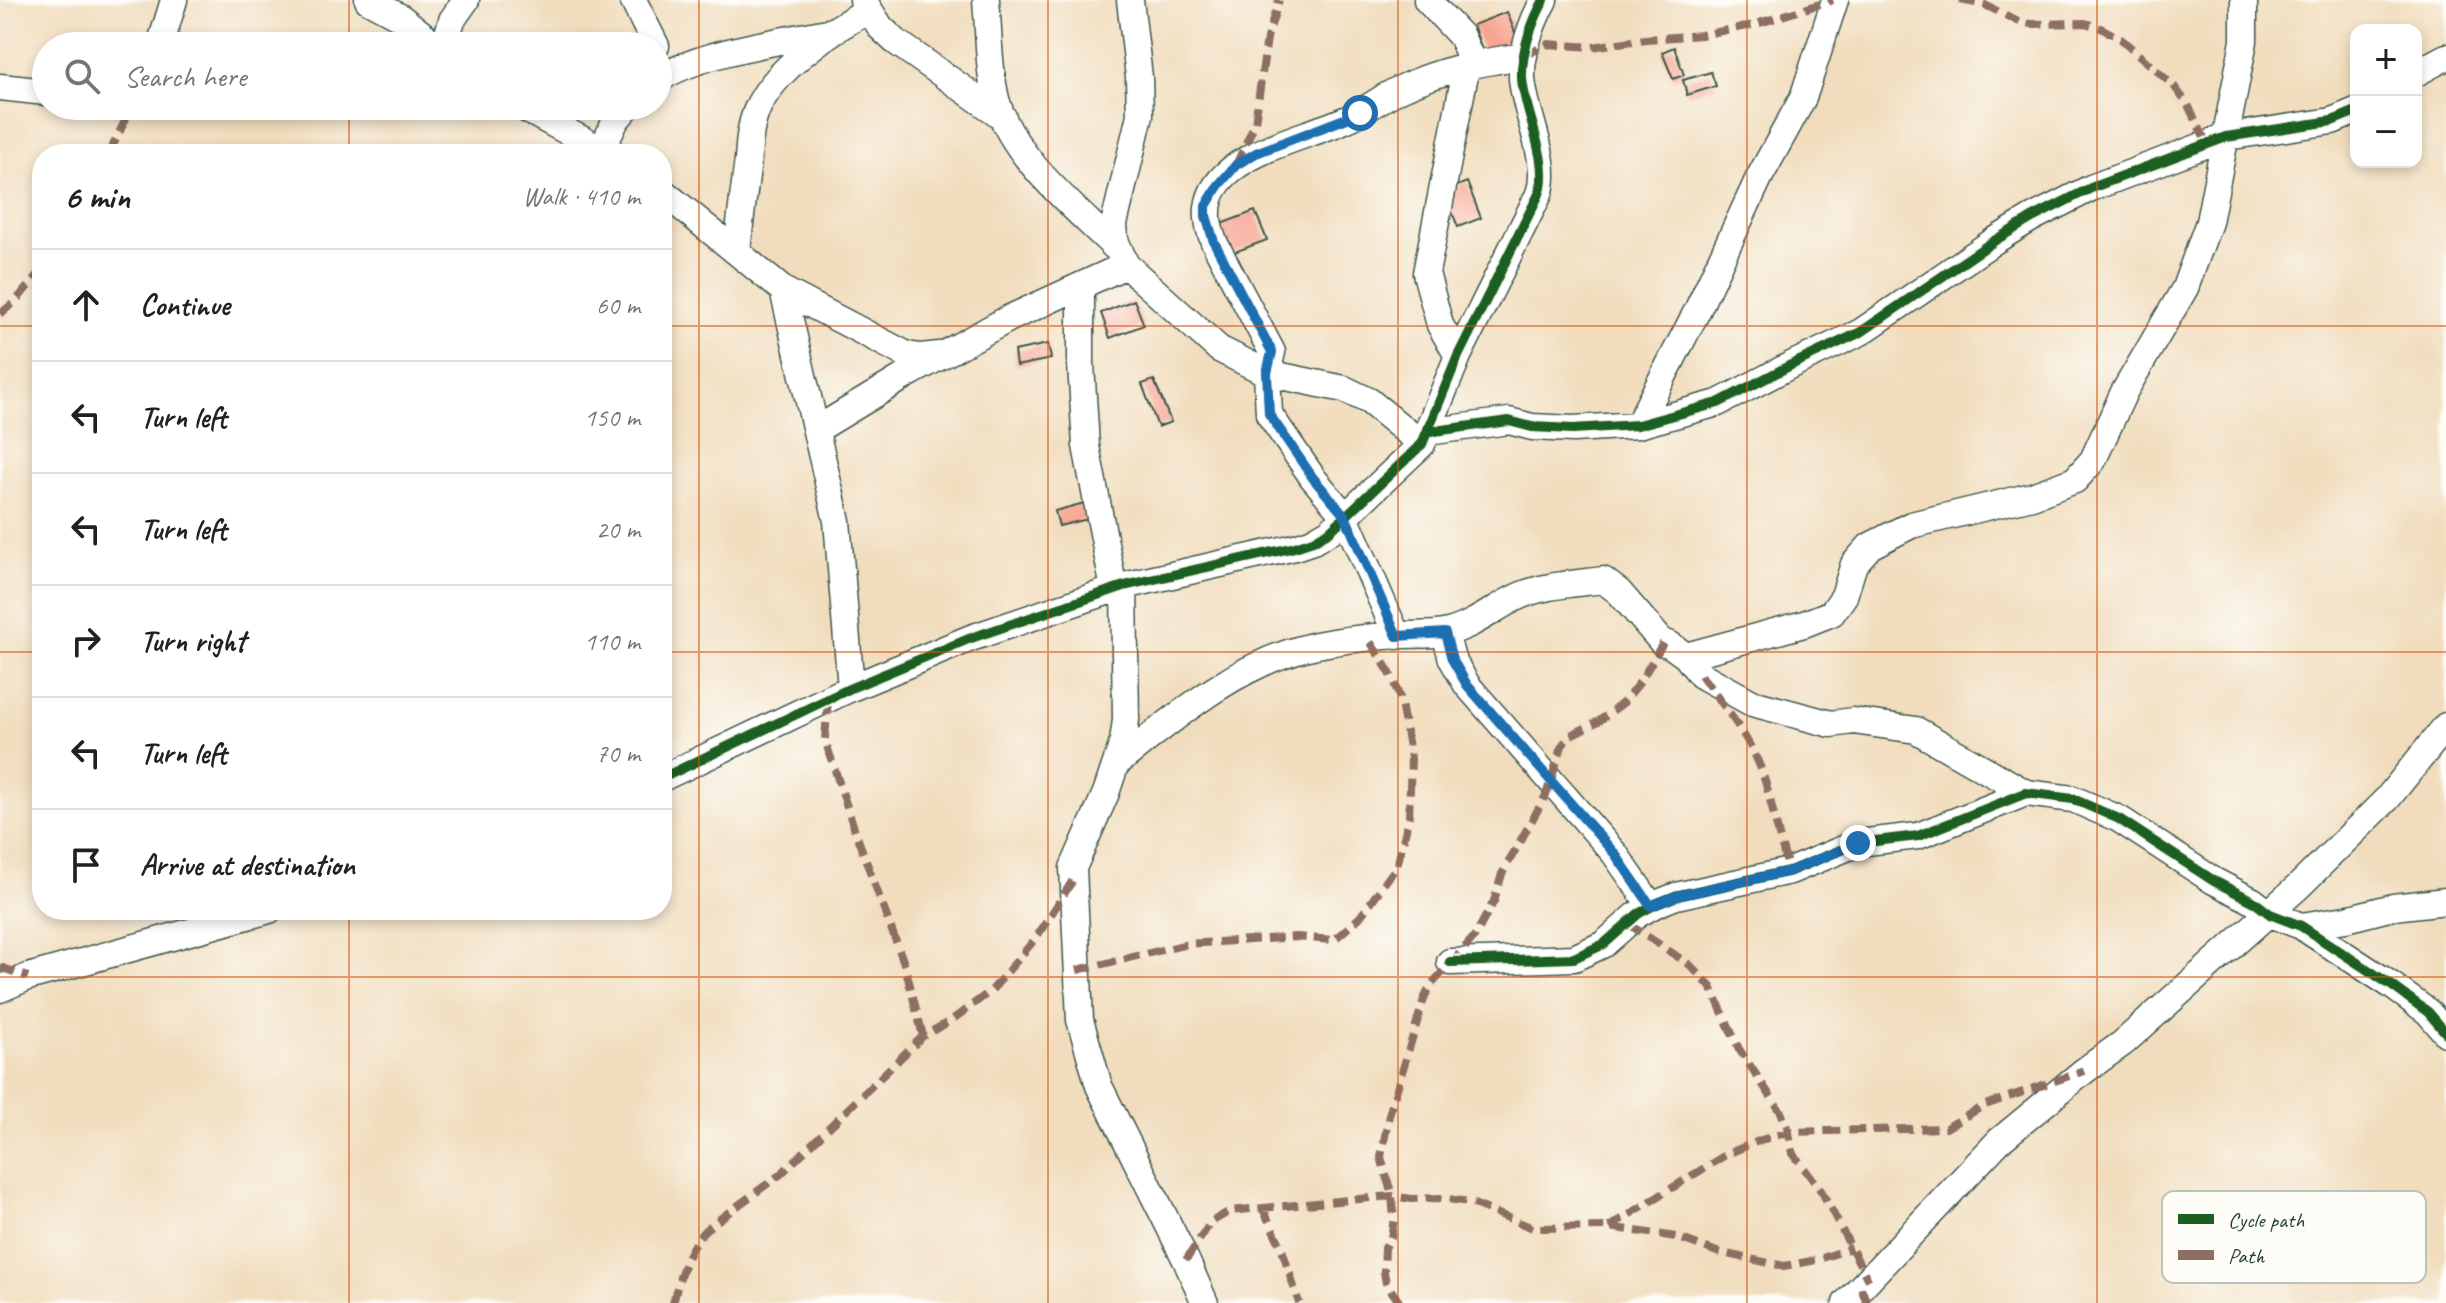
<!DOCTYPE html>
<meta charset="utf-8">
<style>
body{margin:0;font-family:Caveat,sans-serif;background:#f6f6f6;color:#202124}
.controls{position:absolute;right:24px;top:24px;display:grid;overflow:hidden;border-radius:16px;box-shadow:0 4px 12px #0003}
.controls button{width:72px;height:72px;display:grid;place-items:center;padding:0;border:0;border-bottom:2px solid #e0e0e0;background:#fff;color:#202124;font:40px sans-serif}
.stop{position:absolute;width:24px;height:24px;margin:-18px;border:6px solid #1f6fb2;border-radius:50%;background:#fff}
.stop.end{background:#1f6fb2;border-color:#fff;box-shadow:0 2px 8px #0008}
.list{margin:0;padding:0;list-style:none}
h2{display:flex;justify-content:space-between;align-items:center;height:104px;margin:0;padding:0 32px;font-size:34px}
h2 small{font-size:26px;font-weight:400;color:#757577}
.list li{display:grid;grid-template-columns:52px 1fr auto;gap:24px;align-items:center;box-sizing:border-box;height:112px;padding:0 32px;border-top:2px solid #e0e0e0}
.list b{display:block;font-size:30px;white-space:nowrap}
.list em{font-size:26px;font-style:normal;color:#757577}
.icon{flex:none;width:44px;height:44px;fill:none;stroke:currentColor;stroke-width:2;stroke-linecap:round;stroke-linejoin:round}
.map{position:relative;flex:none;width:2446px;height:1303px;overflow:hidden}
.search{position:absolute;background:#fff;box-shadow:0 4px 12px #0003;left:32px;top:32px;width:640px;height:88px;display:flex;align-items:center;gap:20px;box-sizing:border-box;padding:0 28px;border-radius:44px;color:#757577;font-size:30px}
.panel{position:absolute;background:#fff;box-shadow:0 4px 12px #0003;left:32px;top:144px;width:640px;height:776px;border-radius:32px}
.map>svg:first-child{display:block}
.building{fill:#f7a693}
.lines{fill:none;stroke-linecap:round;stroke-linejoin:round}
.minor-casing{stroke:#3e5549;stroke-width:29}
.minor{stroke:#fff;stroke-width:26}
.quiet{stroke:#8d6e63;stroke-width:8;stroke-dasharray:16 8;stroke-linecap:butt}
.cycleway-casing{stroke:#fdfcf7;stroke-width:15}
.cycleway{stroke:#1b5e20;stroke-width:10}
.route{stroke:#1f6fb2;stroke-width:10}
.grid{fill:none;stroke:#d45610;stroke-width:2;stroke-opacity:0.55}
.key{fill:#fdfcf7;stroke:#bac3bc;stroke-width:2}
.key-label{font-size:22px;fill:#1f3d34}
</style>
<div class="map">
<svg width="2446" height="1303" viewBox="0 0 2446 1303">
<rect width="100%" height="100%" fill="#fdfcf7"/>
<filter id="ink" filterUnits="userSpaceOnUse"><feTurbulence type="fractalNoise" baseFrequency=".0125" numOctaves="2"/><feDisplacementMap in="SourceGraphic" scale="16" xChannelSelector="R" yChannelSelector="G"/><feConvolveMatrix kernelMatrix="1 2 1 2 8 2 1 2 1" color-interpolation-filters="sRGB"/></filter>
<filter id="wash" filterUnits="userSpaceOnUse"><feTurbulence type="fractalNoise" baseFrequency=".006" numOctaves="4" result="noise"/><feDisplacementMap in="SourceGraphic" scale="32" xChannelSelector="R" yChannelSelector="G"/><feGaussianBlur stdDeviation="1.8" result="paint"/><feColorMatrix in="noise" values="0 0 0 0 0 0 0 0 0 0 0 0 0 0 0 0 0 1.4 0 .05"/><feComposite in="paint" operator="in"/></filter>
<g filter="url(#wash)">
<rect width="100%" height="100%" fill="#f1ddbd"/>
<g id="blocks">
<path class="building" d="M1507,12L1521,48L1486,60L1473,25Z
M1674,47L1684,75L1673,79L1662,52Z
M1711,72L1716,86L1687,95L1683,80Z
M1467,182L1481,218L1458,227L1444,191Z
M1255,211L1267,240L1224,256L1213,227Z
M1134,300L1144,325L1110,338L1101,313Z
M1048,344L1051,359L1016,366L1014,351Z
M1154,380L1171,422L1158,427L1142,384Z
M1088,502L1092,518L1059,526L1055,511Z"/>
</g>
</g>
<g filter="url(#ink)">
<use href="#blocks" fill-opacity="0" stroke="#3e5549" stroke-width="2"/>
<g class="lines">
<g class="minor-casing">
<path id="minor" d="M368,0L400,17L437,46
M633,0L656,46
M863,0L881,28L895,41L1003,117
M986,0C989,32 988,67 996,99C1011,158 1078,210 1120,252
M1130,0L1139,77L1140,115L1114,224L1115,240L1126,265L1219,349L1267,373L1344,389L1369,401L1422,444
M1427,0L1461,36L1469,54L1426,273L1440,325L1458,356
M160,46L174,0
M444,46L452,20L466,0
M2416,73L2446,57
M658,80C696,53 781,41 828,32
M0,87L46,92
M520,106L609,154
M602,149L616,120L628,106
M662,191L783,290L907,355L921,357L939,355
M737,252C740,221 744,191 748,160C749,144 750,127 756,112C771,72 831,29 868,11
M1081,286V364L1086,446L1114,589
M783,290L837,521L851,688
M1638,425L1697,311L1759,178L1803,98L1835,0
M816,430L910,373L1008,319L1126,265
M1427,432L1509,421L1532,427L1573,429L1638,425L1718,403L1791,365L1861,332L1994,241L2032,218L2091,188L2226,137L2332,121L2356,111
M1124,586L1126,720L1123,742L1106,793L1073,868L1080,1020L1099,1086L1186,1260L1205,1303
M1445,633L1452,659L1467,685L1615,854L1651,906
M1397,636L1345,516L1313,478L1269,414L1267,373L1272,352L1214,242C1180,159 1295,143 1347,119C1366,111 1382,97 1400,89C1440,70 1481,62 1524,56
M1686,656L1804,624L1832,613L1844,596L1854,564L1870,546L1911,525L2032,496L2075,480L2093,460L2124,392L2185,288L2209,222L2244,41V0
M1116,764C1174,718 1235,665 1308,647C1337,640 1370,637 1399,635C1415,634 1433,636 1448,632C1472,626 1492,610 1513,599C1540,585 1573,584 1603,580L1619,592L1663,643L1669,644L1686,656L1701,675L1752,703L1831,724L1853,721L1916,730L2026,793
M662,778L851,688L971,638L1124,586L1295,547L1313,541L1330,531L1422,444L1458,356L1539,194C1551,161 1524,113 1522,78C1521,52 1532,22 1544,0
M2301,926L2346,919L2393,907L2446,901
M1450,962L1574,958L1604,944L1638,914L1656,904L1676,896L1790,871L1858,843L1918,836L2026,793L2073,799L2119,819L2214,881L2253,901L2270,914L2301,926L2391,985L2428,1012L2446,1033
M0,989L28,977L269,910
M1846,1303L1999,1141L2084,1071L2123,1043L2299,886L2387,799L2446,726"/>
</g>
<use href="#minor" class="minor"/>
<path class="quiet" d="M1960,0L1985,5L2020,22L2032,24L2085,23L2101,28L2121,39L2174,86L2188,105L2207,144
M1524,56L1548,44L1592,47L1646,39L1701,35L1753,25L1833,0
M109,154L132,106
M1236,165L1255,123L1267,38L1279,0
M0,314L16,301L42,269
M1701,675C1722,704 1748,735 1761,769C1773,803 1777,838 1790,871
M828,699L825,740L856,834L905,966L923,1036
M1627,923L1690,965L1711,987L1739,1049L1781,1112L1789,1132L1792,1152L1822,1192L1868,1280
M0,967L28,977
M1077,970L1188,944L1296,937L1334,940L1360,917L1397,866L1409,817L1411,758L1400,698L1390,673L1368,638
M1262,1207L1281,1246L1299,1303
M1609,1227L1727,1154L1761,1140L1789,1132L1946,1128L1985,1105L2084,1071
M1186,1260L1211,1222L1230,1211L1392,1196L1412,1199L1441,1198L1469,1202L1533,1228L1609,1227L1676,1237L1717,1252L1784,1266L1817,1260L1851,1248
M1861,1288L1867,1303
M673,1303C680,1276 686,1250 706,1229L781,1174L923,1036L952,1020L992,990L1036,938L1073,880
M1400,1303L1386,1283L1384,1272L1385,1248L1391,1237L1394,1219L1392,1196L1381,1157L1389,1115L1424,999L1431,985L1475,936L1494,901L1502,874L1546,795L1562,746L1569,736L1599,721L1624,702L1640,682L1663,643"/>
<g class="cycleway-casing">
<path id="cycleway" d="M1427,432L1509,421L1532,427L1573,429L1638,425L1718,403L1791,365L1861,332L1994,241L2032,218L2091,188L2226,137L2332,121L2356,111
M662,778L851,688L971,638L1124,586L1295,547L1313,541L1330,531L1422,444L1458,356L1539,194C1551,161 1524,113 1522,78C1521,52 1532,22 1544,0
M1450,962L1574,958L1604,944L1638,914L1656,904L1676,896L1790,871L1858,843L1918,836L2026,793L2073,799L2119,819L2214,881L2253,901L2270,914L2301,926L2391,985L2428,1012L2446,1033"/>
</g>
<use href="#cycleway" class="cycleway"/>
</g>
</g>
<g class="lines" filter="url(#ink)">
<path class="route" d="M1360,113L1256,153L1236,165L1218,186L1206,206V216L1214,242L1272,352L1267,373L1269,414L1313,478L1345,516L1397,636L1445,633L1452,659L1467,685L1615,854L1651,906L1676,896L1790,871L1858,843"/>
</g>
<path class="grid" d="M349,0V46M699,0V1303M1048,0V1303M1398,0V1303M1747,0V1303M2097,0V1303M349,106V154M0,326H42M662,326H2446M0,652H42M662,652H2446M349,910V1303M0,977H2446"/>
<rect x="2162" y="1191" width="264" height="92" rx="12" class="key"/>
<rect x="2178" y="1214" width="36" height="10" fill="#1b5e20"/>
<rect x="2178" y="1250" width="36" height="10" fill="#8d6e63"/>
<g class="key-label">
<text x="2228" y="1227">Cycle path</text>
<text x="2228" y="1263">Path</text>
</g>
</svg>
<div class="controls">
<button>+</button>
<button>−</button>
</div>
<div class="stop" style="left:1360px;top:113px"></div>
<div class="stop end" style="left:1858px;top:843px"></div>
<div class="search"><svg class="icon" aria-label="search" viewBox="0 0 24 24"><circle cx="10" cy="10" r="6"/><path d="M15 15l6 6"/></svg>Search here</div>
<section class="panel">
<h2>6 min<small>Walk · 410 m</small></h2>
<ul class="list">
<li><svg class="icon" aria-label="ahead" viewBox="0 0 24 24"><path d="M12 20V5M6 11l6-6 6 6"/></svg><div><b>Continue</b></div><em>60 m</em></li>
<li><svg class="icon" aria-label="left" viewBox="0 0 24 24"><path d="M17 20v-9H6M10 6l-5 5 5 5"/></svg><div><b>Turn left</b></div><em>150 m</em></li>
<li><svg class="icon" aria-label="left" viewBox="0 0 24 24"><path d="M17 20v-9H6M10 6l-5 5 5 5"/></svg><div><b>Turn left</b></div><em>20 m</em></li>
<li><svg class="icon" aria-label="right" viewBox="0 0 24 24"><path d="M7 20v-9h11M14 6l5 5-5 5"/></svg><div><b>Turn right</b></div><em>110 m</em></li>
<li><svg class="icon" aria-label="left" viewBox="0 0 24 24"><path d="M17 20v-9H6M10 6l-5 5 5 5"/></svg><div><b>Turn left</b></div><em>70 m</em></li>
<li><svg class="icon" aria-label="arrive" viewBox="0 0 24 24"><path d="M6 21V4h12l-3 4 3 4H6"/></svg><div><b>Arrive at destination</b></div></li>
</ul>
</section>
</div>
